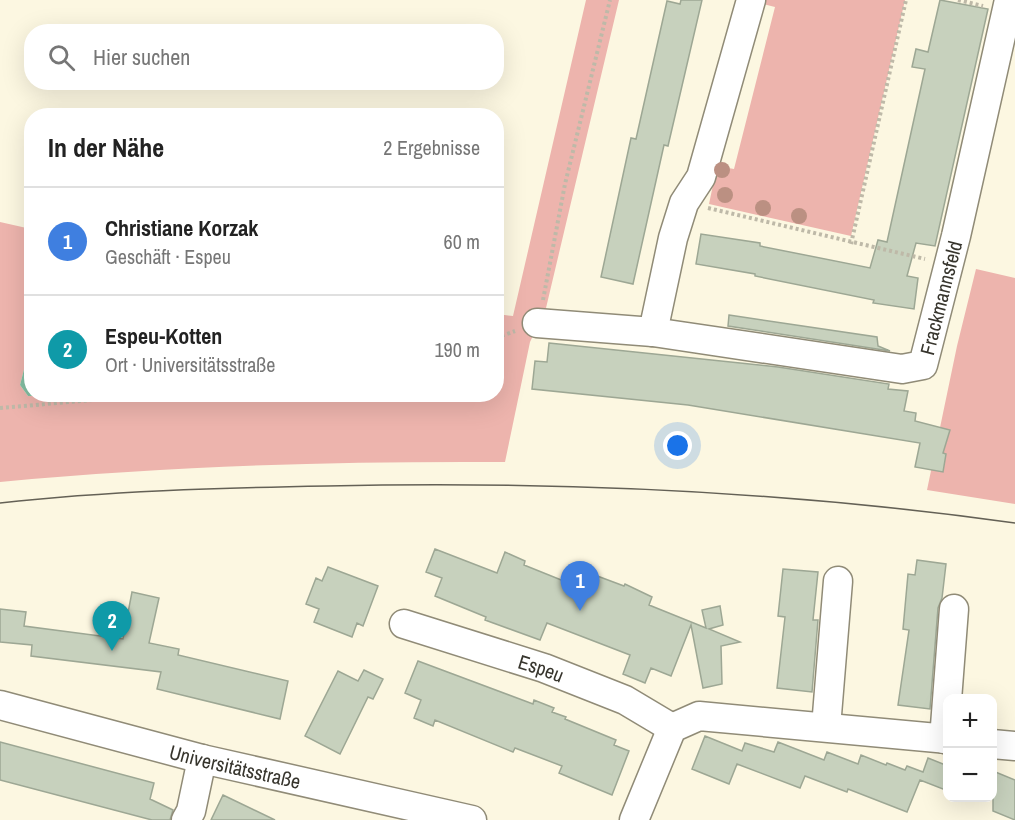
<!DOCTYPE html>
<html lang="de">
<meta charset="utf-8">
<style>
body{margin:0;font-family:"Archivo Narrow",sans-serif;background:#f6f6f6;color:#222}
.controls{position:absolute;right:18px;bottom:18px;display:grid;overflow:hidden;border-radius:12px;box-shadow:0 6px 24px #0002}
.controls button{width:54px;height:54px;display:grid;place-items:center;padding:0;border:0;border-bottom:2px solid #e0e0e0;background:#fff;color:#222;font:30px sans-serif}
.you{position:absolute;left:678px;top:446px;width:21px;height:21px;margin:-15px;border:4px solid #fff;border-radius:50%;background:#1a73e8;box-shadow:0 0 0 9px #1a73e833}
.badge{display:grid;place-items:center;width:39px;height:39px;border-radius:50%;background:#b45309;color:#fff;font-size:20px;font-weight:700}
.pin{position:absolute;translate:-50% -50px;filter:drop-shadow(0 2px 3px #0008)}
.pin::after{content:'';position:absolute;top:32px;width:21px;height:18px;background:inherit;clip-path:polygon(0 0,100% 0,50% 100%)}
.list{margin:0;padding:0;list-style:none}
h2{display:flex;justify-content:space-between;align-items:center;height:78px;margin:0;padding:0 24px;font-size:26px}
h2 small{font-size:20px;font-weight:400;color:#767676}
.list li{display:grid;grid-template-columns:39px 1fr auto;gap:18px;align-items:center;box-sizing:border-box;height:108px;padding:0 24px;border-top:2px solid #e0e0e0}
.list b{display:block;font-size:22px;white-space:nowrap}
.list p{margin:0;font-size:20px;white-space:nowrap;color:#767676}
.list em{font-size:20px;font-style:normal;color:#767676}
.icon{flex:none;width:33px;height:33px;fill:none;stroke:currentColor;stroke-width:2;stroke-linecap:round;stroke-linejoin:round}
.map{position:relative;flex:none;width:1015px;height:820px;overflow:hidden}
.search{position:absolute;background:#fff;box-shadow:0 6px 24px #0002;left:24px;top:24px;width:480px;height:66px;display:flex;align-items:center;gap:15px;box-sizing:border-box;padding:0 21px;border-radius:24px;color:#767676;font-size:22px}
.panel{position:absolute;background:#fff;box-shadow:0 6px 24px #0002;left:24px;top:108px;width:480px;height:294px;border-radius:24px}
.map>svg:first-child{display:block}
.green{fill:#edb4ad}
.water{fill:#83bea2}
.building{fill:#c7d1bd;stroke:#9da794;stroke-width:1.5}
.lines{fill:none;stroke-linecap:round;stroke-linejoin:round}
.minor-casing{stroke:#908b77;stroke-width:31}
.path{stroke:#beb9a8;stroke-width:4;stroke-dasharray:3 3;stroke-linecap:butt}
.minor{stroke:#fff;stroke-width:28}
.tram{stroke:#646156;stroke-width:1.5}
.tree{fill:#bb9082}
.labels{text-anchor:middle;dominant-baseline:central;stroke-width:4.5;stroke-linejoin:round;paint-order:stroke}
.street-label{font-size:20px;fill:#37352d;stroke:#fff}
</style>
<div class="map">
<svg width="1015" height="820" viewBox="0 0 1015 820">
<rect width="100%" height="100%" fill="#fcf7e1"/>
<path class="green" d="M586,0H619L546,308L530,342L505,462C336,461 168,466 0,482V222L31,229V342L20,385L28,396L496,394L497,314L513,316Z
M760,0H905L851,236L709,204L717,166L734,169L775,7L759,3Z
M976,269L1015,278V504L927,490L957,346Z"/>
<path class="water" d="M31,342L32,394L66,395L28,396L20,385Z"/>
<path class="building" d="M681,0H702L668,146L664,145L633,284L601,277L631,138L636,139L667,1L680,4Z
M940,0L988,9L935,246L916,243L907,276L918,278L914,309L873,303L874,300L755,276V274L696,264L701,234L760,243V246L870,268L878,240L887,242L925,69L912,67L916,49L928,52Z
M729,315L877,337L878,346L890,351L728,326Z
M549,343L778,367L889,384L888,389L908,391L904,411L916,413L915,421L950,430L943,453L946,454L943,472L915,467L920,443L688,405L532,389L535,361L547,362Z
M435,549L497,573L505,552L525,561L524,565L586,590L592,574L624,586L625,584L652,597L649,605L706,628L702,610L720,606L723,625L709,629L740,642L721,646L722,684L703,688L691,625L671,676L651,668L645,683L623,674L630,655L547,623L540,640L485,620L486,617L435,596L442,578L426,572Z
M917,560L946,564L942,598L938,608L930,709L898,705L909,630L903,629L908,574L915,575Z
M328,567L378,586L363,626L357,623L352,637L314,622L319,609L306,604L316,578L322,581Z
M783,569L818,572L813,620H818L812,692L777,688L785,617L778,616Z
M132,592L159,598L149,643L179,649L178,655L288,681L280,719L157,689L161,672L31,656L32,645L0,642V609L26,612L24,626L123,639Z
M418,661L533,704L534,700L554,708L552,712L566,717L565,719L616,740L614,745L629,751L612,795L559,773L562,766L515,748L513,752L435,720L433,726L414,718L421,700L405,693Z
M364,670L383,679L373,699L368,697L340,754L305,736L338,671L358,681Z
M705,736L742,751L745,743L774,752L778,742L824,760L827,752L858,764L861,755L886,765L887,763L905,770L907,766L923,772L928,758L948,766V791L920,780L907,812L848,789L847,792L805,776L800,788L737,764L729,784L692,769Z
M0,742L154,783L150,799L173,810L170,820H152L0,780Z
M993,771L1015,780V820L993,811Z
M223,795L275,820H211Z"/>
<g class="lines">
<g class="minor-casing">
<g id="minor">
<path id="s1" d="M537,323L653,332L902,369L923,365L956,236L1009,0"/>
<path d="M653,332L673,238L684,203L701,177L751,0"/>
<path id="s2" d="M404,624L544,668L625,700L672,728"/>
<path id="s3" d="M0,705L202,759L472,820"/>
<path d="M826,727L838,581"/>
<path d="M944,739L954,609"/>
<path d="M992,744L1015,746"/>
<path d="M186,820L191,811L202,759"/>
<path d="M634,820L672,728L699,716L948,739"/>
</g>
</g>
<path class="path" d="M958,0L983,6
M708,208L925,259
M851,244L906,0
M543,300L565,184L610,0
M496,338L515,331
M0,408L162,394"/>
<use href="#minor" class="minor"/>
<path class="tram" d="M0,503C108,491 218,488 327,486C557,481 787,491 1015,523"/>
</g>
<g class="tree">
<circle cx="722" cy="170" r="8"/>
<circle cx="725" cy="195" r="8"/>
<circle cx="763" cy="208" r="8"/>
<circle cx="799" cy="216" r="8"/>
</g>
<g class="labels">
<g class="street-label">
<text stroke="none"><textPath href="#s1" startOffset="459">Frackmannsfeld</textPath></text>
<text stroke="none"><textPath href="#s2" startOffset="144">Espeu</textPath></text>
<text stroke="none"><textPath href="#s3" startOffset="243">Universitätsstraße</textPath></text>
</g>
</g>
</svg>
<div class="controls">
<button>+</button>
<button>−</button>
</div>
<div class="you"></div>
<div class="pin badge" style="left:580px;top:611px;background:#3f7fe0">1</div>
<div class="pin badge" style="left:112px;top:651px;background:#0f9aa8">2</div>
<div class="search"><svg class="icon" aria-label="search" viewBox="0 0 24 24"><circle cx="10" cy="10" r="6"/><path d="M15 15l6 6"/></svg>Hier suchen</div>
<section class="panel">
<h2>In der Nähe<small>2 Ergebnisse</small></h2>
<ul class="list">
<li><span class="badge" style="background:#3f7fe0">1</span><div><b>Christiane Korzak</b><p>Geschäft · Espeu</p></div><em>60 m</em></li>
<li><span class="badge" style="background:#0f9aa8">2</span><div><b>Espeu-Kotten</b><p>Ort · Universitätsstraße</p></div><em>190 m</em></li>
</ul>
</section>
</div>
